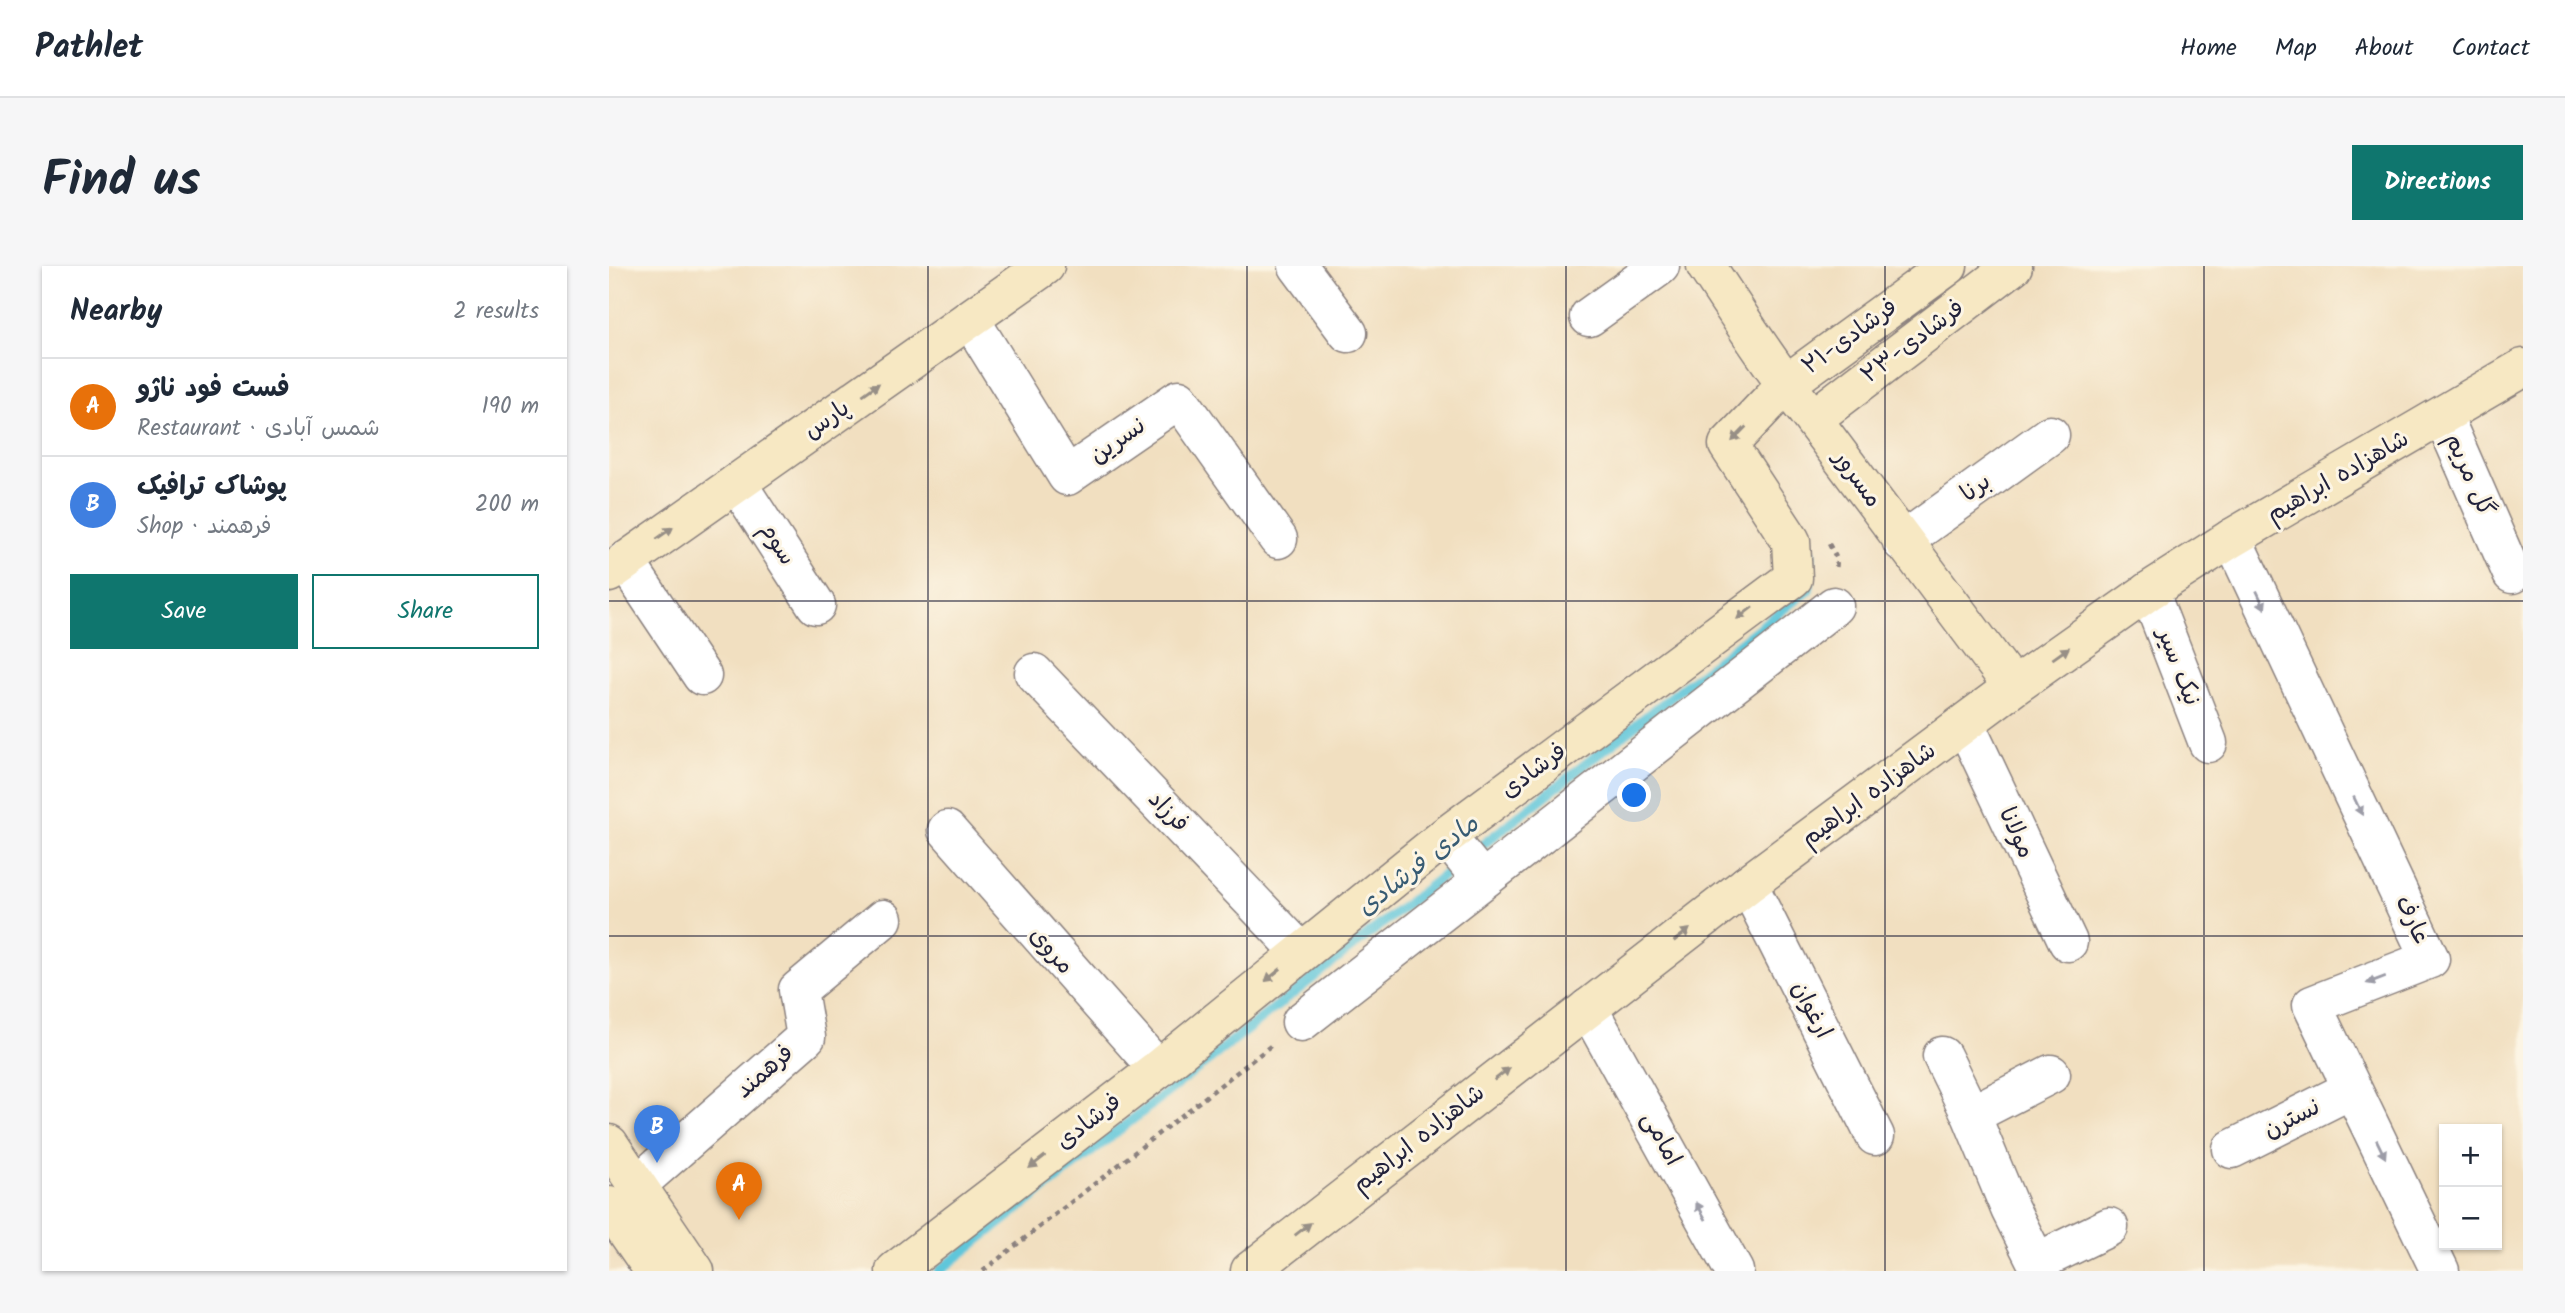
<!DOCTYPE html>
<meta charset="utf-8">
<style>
body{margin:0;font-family:Kalam,"Playpen Sans Arabic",sans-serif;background:#f6f6f7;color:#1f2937}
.controls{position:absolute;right:21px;bottom:21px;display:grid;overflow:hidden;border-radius:0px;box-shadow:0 2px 5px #0004}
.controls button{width:63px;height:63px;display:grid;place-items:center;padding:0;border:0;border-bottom:2px solid #e0e1e3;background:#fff;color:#1f2937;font:35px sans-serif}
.you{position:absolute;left:1026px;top:530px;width:24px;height:24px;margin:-18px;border:5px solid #fff;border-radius:50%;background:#1a73e8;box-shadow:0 0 0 10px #1a73e833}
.badge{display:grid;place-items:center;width:46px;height:46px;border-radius:50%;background:#0f766e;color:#fff;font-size:23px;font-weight:700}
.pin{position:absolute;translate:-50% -58px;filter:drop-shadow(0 2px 4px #0008)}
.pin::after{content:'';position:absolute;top:37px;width:24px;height:21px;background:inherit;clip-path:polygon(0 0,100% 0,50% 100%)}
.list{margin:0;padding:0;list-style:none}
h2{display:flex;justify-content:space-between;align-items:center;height:91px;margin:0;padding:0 28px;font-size:30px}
h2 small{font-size:23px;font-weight:400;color:#747a83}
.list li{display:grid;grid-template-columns:46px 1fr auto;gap:21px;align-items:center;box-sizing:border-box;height:98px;padding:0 28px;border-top:2px solid #e0e1e3}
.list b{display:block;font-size:26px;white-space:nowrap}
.list p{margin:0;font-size:23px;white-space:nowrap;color:#747a83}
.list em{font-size:23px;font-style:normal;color:#747a83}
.actions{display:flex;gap:14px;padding:21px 28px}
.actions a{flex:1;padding:16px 0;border:2px solid #0f766e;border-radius:0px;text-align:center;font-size:24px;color:#0f766e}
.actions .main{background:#0f766e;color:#fff}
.map{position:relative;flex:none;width:1914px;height:1005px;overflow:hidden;border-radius:0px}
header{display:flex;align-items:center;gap:42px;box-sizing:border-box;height:98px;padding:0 35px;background:#fff;border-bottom:2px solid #e0e1e3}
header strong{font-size:33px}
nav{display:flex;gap:38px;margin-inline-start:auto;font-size:24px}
.intro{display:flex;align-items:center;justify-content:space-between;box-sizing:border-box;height:168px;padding:0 42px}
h1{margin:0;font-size:49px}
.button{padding:18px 32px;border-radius:0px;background:#0f766e;color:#fff;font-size:24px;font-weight:700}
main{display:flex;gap:42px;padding:0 42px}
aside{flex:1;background:#fff;border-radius:0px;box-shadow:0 2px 5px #0004}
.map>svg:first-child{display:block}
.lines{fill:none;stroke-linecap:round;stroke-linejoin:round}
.stream{stroke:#5ec6da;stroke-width:10}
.street-casing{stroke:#8a807e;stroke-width:41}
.secondary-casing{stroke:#8a807e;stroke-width:41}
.path{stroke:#8a807e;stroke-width:4.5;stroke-dasharray:5 5;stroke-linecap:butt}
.street{stroke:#fff;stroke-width:38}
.secondary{stroke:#f7e8c3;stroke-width:38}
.oneway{fill:#978f86}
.oneway2{fill:#9c9ca7}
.grid{fill:none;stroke:#22223b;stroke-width:2;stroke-opacity:0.55}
.labels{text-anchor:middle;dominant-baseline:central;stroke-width:6;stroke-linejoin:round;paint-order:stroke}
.street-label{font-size:24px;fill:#22223b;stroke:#fcf5e5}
.water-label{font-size:26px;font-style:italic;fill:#375b73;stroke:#fcf5e5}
</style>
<header>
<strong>Pathlet</strong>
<nav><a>Home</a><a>Map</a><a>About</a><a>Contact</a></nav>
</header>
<div class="intro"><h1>Find us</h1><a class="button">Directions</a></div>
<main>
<aside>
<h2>Nearby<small>2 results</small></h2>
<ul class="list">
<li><span class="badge" style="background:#e8710a">A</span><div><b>فست فود ناژو</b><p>Restaurant · شمس آبادی</p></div><em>190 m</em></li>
<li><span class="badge" style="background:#3f7fe0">B</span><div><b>پوشاک ترافیک</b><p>Shop · فرهمند</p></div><em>200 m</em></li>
</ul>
<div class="actions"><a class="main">Save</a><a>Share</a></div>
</aside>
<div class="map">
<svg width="1914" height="1005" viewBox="0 0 1914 1005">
<rect width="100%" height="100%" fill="#fcf5e5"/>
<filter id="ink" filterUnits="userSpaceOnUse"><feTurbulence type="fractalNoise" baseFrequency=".0143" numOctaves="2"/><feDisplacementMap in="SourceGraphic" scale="14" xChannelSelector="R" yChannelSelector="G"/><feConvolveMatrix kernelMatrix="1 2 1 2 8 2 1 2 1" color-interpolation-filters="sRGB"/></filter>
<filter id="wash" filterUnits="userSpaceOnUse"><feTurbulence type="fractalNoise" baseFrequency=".00686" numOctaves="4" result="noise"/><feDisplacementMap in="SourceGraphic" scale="28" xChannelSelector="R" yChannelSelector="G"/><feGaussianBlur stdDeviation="1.57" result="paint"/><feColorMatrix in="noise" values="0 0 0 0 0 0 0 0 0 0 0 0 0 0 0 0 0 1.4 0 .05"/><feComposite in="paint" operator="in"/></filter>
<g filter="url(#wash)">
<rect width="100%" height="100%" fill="#f1dfc0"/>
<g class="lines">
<path class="stream" d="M330,1005L1200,323L1202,289L1196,277"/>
</g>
</g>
<g filter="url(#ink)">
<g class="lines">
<g class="street-casing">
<path id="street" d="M689,0L739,67
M980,51L1051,0
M361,53L458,210L570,133L669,273
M1834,150L1903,308
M128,217L207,339
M1623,272L1821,693L1703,739L1831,1005
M1293,276L1441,169
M16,295L93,410
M1540,325L1599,477
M425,407L692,686
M1356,458L1459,676
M338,564L549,803
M837,570L873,614
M1139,618L1266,870
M979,742L1125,1005
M692,756L1225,340
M1333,790L1362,849L1401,943L1432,1005
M1362,849L1442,808
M1623,883L1743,823
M29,918L197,771L189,724L274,653
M1428,996L1500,961"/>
</g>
<g class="secondary-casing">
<path id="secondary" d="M1097,0C1124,40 1149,81 1178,119C1254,219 1328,321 1404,421
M1205,152L1404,0
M0,307L436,0
M0,878L86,1005
M0,940L45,1005
M286,1005L549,803L837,570L1184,312L1182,275L1119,179L1177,118L1339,0
M641,1005L1139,618L1404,421L1540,325L1623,272L1914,102"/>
</g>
<path class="path" d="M1220,278L1228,293L1227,306
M374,1005L664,778"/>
<use href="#street" class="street"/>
<use href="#secondary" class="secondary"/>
</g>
<defs><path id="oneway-solid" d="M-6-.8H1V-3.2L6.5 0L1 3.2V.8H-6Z" transform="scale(1.75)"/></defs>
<g class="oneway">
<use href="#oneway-solid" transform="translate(262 123) rotate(-35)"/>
<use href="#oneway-solid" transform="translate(1130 168) rotate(134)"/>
<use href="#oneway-solid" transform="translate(56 267) rotate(-35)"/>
<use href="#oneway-solid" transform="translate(1136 347) rotate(143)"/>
<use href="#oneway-solid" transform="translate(1452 387) rotate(-35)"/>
<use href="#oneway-solid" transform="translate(1073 669) rotate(-38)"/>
<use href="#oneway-solid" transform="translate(664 709) rotate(141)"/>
<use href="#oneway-solid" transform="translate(893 808) rotate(-38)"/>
<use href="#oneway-solid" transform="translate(428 896) rotate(142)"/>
<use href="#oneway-solid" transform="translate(694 963) rotate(-38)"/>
</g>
<g class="oneway2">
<use href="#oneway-solid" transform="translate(1652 334) rotate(65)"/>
<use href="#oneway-solid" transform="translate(1749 540) rotate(65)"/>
<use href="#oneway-solid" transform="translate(1767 714) rotate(159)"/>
<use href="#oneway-solid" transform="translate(1772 883) rotate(64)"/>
<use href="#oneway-solid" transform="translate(1092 945) rotate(-119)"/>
</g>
</g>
<path class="grid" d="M319,0V1005M638,0V1005M957,0V1005M1276,0V1005M1595,0V1005M0,335H1914M0,670H1914"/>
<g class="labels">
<g class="street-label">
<text transform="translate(1241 71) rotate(-36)">۲۱-فرشادی</text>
<text transform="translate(1304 76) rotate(-37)">۲۳-فرشادی</text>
<text transform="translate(218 154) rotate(-35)">پارس</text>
<text transform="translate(509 175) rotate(-35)">نسرین</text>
<text transform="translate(1860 209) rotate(66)">گل مریم</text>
<text transform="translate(1729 211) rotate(-30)">شاهزاده ابراهیم</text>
<text transform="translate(1248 213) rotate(54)">مسرور</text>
<text transform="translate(1367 222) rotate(-36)">برنا</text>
<text transform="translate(168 278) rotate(57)">سوم</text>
<text transform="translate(1569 401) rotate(69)">نیک سیر</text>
<text transform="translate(925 505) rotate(-37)">فرشادی</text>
<text transform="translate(1260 529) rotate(-36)">شاهزاده ابراهیم</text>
<text transform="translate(559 546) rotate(46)">فرزاد</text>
<text transform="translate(1407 567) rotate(65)">مولانا</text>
<text transform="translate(1803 654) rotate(65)">عارف</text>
<text transform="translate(442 685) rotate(49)">مروی</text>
<text transform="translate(1202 744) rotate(63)">ارغوان</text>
<text transform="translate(156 806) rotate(-41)">فرهمند</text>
<text transform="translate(1683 853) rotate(-27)">نسترن</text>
<text transform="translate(480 856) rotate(-38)">فرشادی</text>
<text transform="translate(810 873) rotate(-38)">شاهزاده ابراهیم</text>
<text transform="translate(1052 873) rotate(61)">امامی</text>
</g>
<g class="water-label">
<text transform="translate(809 600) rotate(-38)">مادی فرشادی</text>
</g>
</g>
</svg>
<div class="controls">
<button>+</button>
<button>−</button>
</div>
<div class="you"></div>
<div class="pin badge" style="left:130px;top:954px;background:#e8710a">A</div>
<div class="pin badge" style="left:48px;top:897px;background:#3f7fe0">B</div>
</div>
</main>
